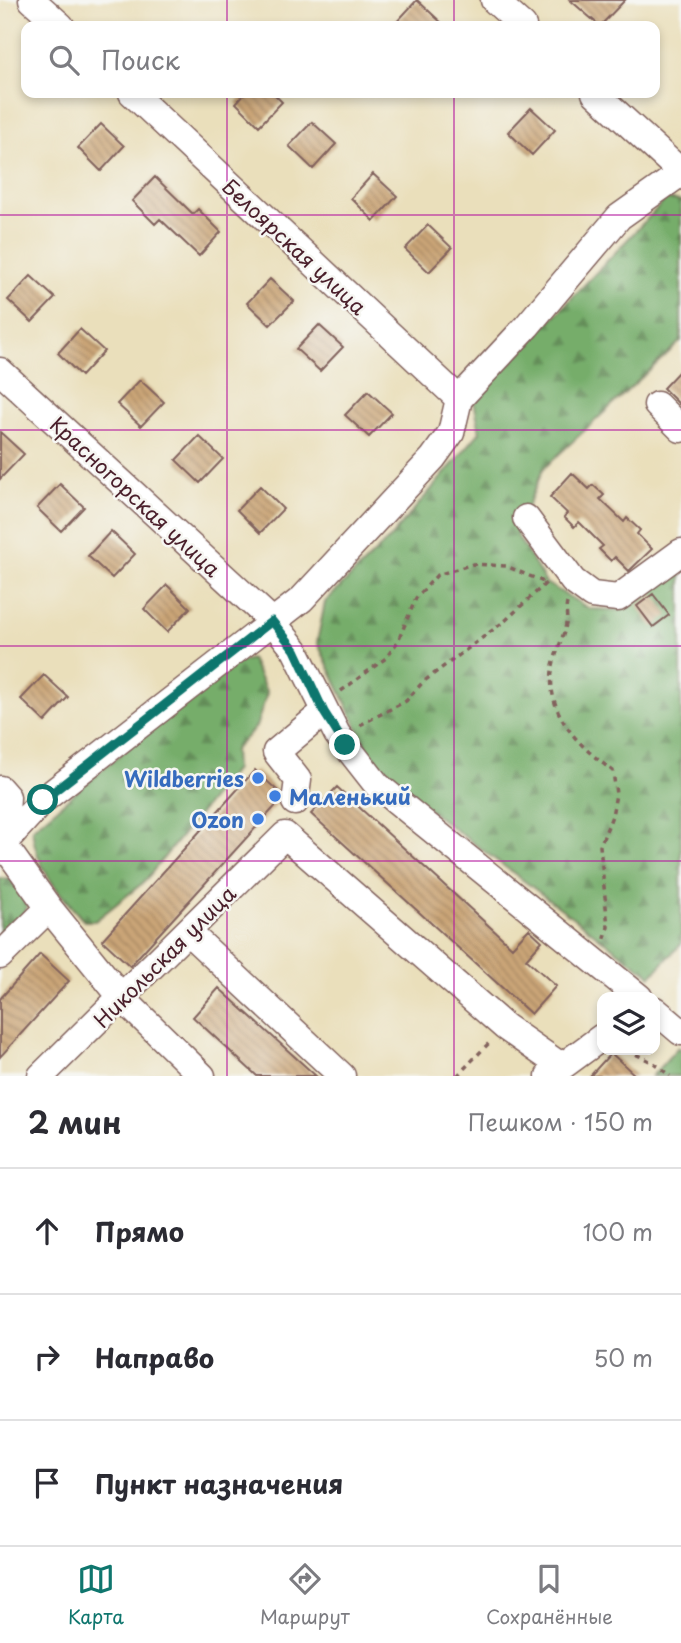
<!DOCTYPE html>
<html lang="ru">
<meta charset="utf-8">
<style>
body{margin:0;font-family:"Playpen Sans",sans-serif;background:#f7f7f7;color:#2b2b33}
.controls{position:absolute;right:21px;bottom:21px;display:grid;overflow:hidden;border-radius:14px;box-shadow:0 4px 10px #0003}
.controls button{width:63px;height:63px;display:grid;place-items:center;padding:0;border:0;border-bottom:2px solid #e1e1e2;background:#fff;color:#2b2b33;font:35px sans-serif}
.stop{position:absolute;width:21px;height:21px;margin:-16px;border:5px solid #0f766e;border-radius:50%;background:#fff}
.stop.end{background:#0f766e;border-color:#fff;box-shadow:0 2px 7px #0008}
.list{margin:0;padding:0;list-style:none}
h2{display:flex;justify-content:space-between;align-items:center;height:91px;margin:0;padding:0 28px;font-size:30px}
h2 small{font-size:23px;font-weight:400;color:#7c7c81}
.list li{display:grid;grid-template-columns:46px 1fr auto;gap:21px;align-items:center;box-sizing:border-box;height:126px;padding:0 28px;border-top:2px solid #e1e1e2}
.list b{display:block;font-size:26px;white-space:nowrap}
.list em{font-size:23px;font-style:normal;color:#7c7c81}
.icon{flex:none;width:38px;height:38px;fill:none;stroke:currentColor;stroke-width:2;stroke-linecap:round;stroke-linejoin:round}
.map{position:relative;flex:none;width:681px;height:1076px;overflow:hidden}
.search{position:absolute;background:#fff;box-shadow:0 4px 10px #0003;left:21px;right:21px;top:21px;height:77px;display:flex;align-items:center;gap:18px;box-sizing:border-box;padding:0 24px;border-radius:14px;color:#7c7c81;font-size:26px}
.sheet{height:469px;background:#fff}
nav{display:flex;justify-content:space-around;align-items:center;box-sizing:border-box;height:98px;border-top:2px solid #e1e1e2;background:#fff;font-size:19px;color:#7c7c81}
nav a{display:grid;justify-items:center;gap:4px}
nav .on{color:#0f766e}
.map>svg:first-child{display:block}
.forest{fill:url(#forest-firs);stroke:#60664b;stroke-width:2}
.building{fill:url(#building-back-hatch)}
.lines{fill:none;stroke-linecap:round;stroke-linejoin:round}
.minor-casing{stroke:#82625d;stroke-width:29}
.path{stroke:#82625d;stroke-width:3.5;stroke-dasharray:5 5;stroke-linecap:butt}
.minor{stroke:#fff;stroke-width:26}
.route{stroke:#0f766e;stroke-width:9}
.grid{fill:none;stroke:#b5179e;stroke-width:2;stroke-opacity:0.55}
.shop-dot{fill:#3f7fe0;stroke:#f6f6f2;stroke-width:2.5}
.labels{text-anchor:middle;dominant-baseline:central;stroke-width:5;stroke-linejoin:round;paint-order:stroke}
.street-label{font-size:21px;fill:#4a1f2b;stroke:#f6f6f2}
.shop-label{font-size:21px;font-weight:bold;fill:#366cbe;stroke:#f6f6f2;text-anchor:end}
</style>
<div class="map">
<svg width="681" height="1076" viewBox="0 0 681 1076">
<defs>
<pattern id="forest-firs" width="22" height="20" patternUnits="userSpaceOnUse" patternTransform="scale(1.75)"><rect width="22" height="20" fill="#76ad6b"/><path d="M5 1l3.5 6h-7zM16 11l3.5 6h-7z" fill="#638c58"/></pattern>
<pattern id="building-back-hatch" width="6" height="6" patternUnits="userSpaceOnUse" patternTransform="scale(1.75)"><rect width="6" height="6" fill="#caa577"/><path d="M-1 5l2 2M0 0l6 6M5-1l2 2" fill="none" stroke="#a68662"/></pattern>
</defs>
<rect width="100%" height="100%" fill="#f6f6f2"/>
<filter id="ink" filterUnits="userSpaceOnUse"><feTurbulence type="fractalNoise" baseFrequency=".0143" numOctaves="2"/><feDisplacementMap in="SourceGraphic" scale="14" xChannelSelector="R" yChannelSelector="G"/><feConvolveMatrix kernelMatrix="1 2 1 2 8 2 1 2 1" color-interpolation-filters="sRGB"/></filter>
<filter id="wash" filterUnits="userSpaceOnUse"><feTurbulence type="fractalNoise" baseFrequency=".00686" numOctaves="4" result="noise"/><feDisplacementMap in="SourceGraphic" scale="28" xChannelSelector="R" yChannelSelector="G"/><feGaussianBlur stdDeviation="1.57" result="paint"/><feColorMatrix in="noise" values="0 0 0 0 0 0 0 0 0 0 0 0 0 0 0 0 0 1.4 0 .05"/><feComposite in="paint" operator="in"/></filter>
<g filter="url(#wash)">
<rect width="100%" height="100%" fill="#eadfbb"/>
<path class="forest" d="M666,199L681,201V341L543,469L516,534L546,583L590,609L621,610L681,563V944L651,976L401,789L370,754L317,642L325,602L390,538L480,432L474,401Z
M251,659L267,693L256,727L234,750L235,770L144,882L95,921H84C58,892 36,869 32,829L227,665Z
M0,878L12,880L28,904L22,917L0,938Z
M678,1047L681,1049V1076H652Z"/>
<g id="blocks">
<path class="building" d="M417,0L445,26H393Z
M570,0H625L600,26Z
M245,93H273L282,102L259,126L236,103Z
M531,108L555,130L532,155L508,132Z
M312,122L336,144L313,169L289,146Z
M101,124L124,146L101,171L78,148Z
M373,174L397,196L374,221L351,198Z
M155,177L193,214L198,209L221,232L199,256L160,219L155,224L132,201Z
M428,225L452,248L429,272L405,249Z
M31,276L55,298L32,322L8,300Z
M270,279L294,301L270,325L247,303Z
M319,325L343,347L320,371L296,349Z
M80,329L104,351L81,376L58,353Z
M681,369V406L663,388Z
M140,380L164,402L141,426L117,404Z
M368,391L392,413L369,437L345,415Z
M0,432L24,454L0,479Z
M199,436L223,459L200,483L176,460Z
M572,473L589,489L593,485L604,495L600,499L624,522L627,518L640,530L637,534L652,549L629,571L615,557L611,561L599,549L603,546L579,522L574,527L564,517L567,513L550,497Z
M60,484L84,507L61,531L37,508Z
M260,486L283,509L260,533L237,510Z
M111,531L135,554L112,578L88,556Z
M167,585L190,608L167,632L144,609Z
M653,594L669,615L653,627L637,606Z
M44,675L68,697L45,722L21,699Z
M255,770L280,793V801L130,966L102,940Z
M337,787L512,947L529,929L542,941L526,959L556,986L531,1014L311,814Z
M40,954L69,981L0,1057V999Z
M219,988L316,1076H257L193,1017Z
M611,1053L636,1076H590Z"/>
</g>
</g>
<g filter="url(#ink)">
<use href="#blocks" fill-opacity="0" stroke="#82625d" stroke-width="2"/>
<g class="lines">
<g class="minor-casing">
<path id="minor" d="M32,0L61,26
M494,0L523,26
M132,93L459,399
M595,93L681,172
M0,371L272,621L295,650L337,734L377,785L639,997
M657,405L681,429
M526,518L573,581L592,595L618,598L681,552
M0,789L7,797L4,845L49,908L122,998L202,1076
M295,802L298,780L276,752L324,712
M0,847L43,800L302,599L433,458L451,433L459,399L527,326L619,217L681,173
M188,932L342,1076
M0,956L49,908
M655,1010L681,1032
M41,1076L285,835L505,1027L561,1066
M549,1076L602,1037"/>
</g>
<path class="path" d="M567,603C565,610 568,617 566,624C563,640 554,655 552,671C547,716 580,747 613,771L616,794L612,816L600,846L608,927L604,942
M341,691L386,658L398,641L416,598L437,575L473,564L506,566L546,583
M360,725L406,701L423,682L506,620L546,583
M627,1050L654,1063L670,1076
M457,1076L490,1042"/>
<use href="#minor" class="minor"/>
</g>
</g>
<g class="lines" filter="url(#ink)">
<path class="route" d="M43,800L272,621L295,650L324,712L345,745"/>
</g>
<path class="grid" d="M227,0V26M454,0V26M227,93V1076M454,93V1076M0,215H681M0,430H681M0,646H681M0,861H681"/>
<g class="shop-dot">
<circle cx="258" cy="778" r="7"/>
<circle cx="275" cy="796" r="7"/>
<circle cx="258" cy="819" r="7"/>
</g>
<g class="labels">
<g class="street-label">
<text transform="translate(295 246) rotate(43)">Белоярская улица</text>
<text transform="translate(136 496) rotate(43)">Красногорская улица</text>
<text transform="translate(164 956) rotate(-45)">Никольская улица</text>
</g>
<g class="shop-label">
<text x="244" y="778">Wildberries</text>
<text x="289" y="796" text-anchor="start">Маленький</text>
<text x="244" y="819">Ozon</text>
</g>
</g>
</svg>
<div class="controls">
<button><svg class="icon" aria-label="layers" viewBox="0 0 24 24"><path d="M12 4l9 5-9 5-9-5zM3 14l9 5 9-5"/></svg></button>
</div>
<div class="stop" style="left:43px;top:800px"></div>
<div class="stop end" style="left:345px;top:745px"></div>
<div class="search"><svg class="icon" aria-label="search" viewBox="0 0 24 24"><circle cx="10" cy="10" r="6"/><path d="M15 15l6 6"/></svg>Поиск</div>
</div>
<section class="sheet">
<h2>2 мин<small>Пешком · 150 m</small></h2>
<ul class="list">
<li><svg class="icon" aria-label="ahead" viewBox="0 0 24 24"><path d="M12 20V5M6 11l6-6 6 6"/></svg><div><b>Прямо</b></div><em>100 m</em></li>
<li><svg class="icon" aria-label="right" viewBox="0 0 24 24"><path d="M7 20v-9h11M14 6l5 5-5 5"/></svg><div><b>Направо</b></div><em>50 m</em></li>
<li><svg class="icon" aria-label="arrive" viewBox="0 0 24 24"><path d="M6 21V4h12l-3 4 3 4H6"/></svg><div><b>Пункт назначения</b></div></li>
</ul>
</section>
<nav>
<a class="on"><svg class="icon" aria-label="map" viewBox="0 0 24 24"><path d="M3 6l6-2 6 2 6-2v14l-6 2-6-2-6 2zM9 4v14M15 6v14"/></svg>Карта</a>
<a><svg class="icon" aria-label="directions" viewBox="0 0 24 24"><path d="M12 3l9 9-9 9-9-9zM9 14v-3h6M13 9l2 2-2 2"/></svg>Маршрут</a>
<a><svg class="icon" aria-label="saved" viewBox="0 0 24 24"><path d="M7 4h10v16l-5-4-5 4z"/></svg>Сохранённые</a>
</nav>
